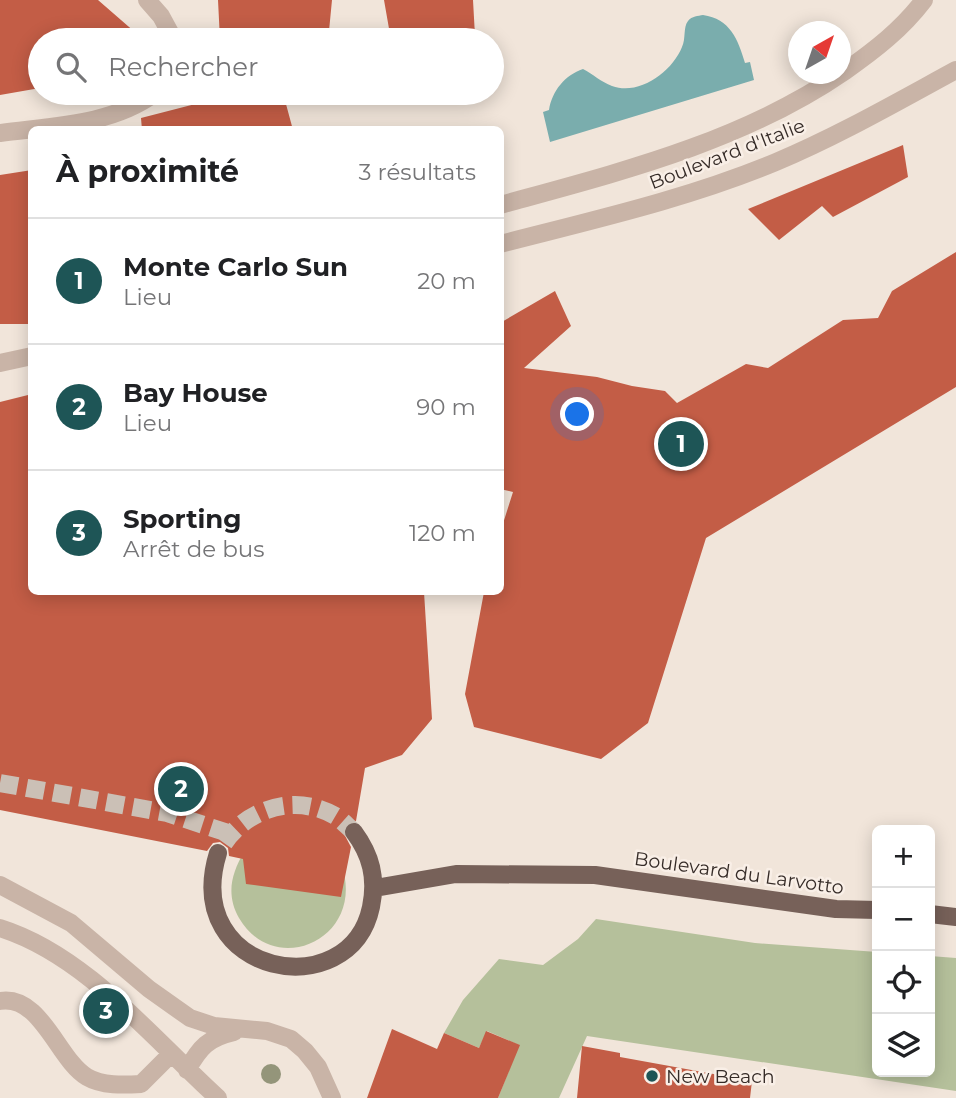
<!DOCTYPE html>
<html lang="fr">
<meta charset="utf-8">
<style>
body{margin:0;font-family:Montserrat,sans-serif;background:#f6f6f6;color:#202124}
.controls{position:absolute;right:21px;bottom:21px;display:grid;overflow:hidden;border-radius:10px;box-shadow:0 4px 18px #0003}
.controls button{width:63px;height:63px;display:grid;place-items:center;padding:0;border:0;border-bottom:2px solid #e0e0e0;background:#fff;color:#202124;font:35px sans-serif}
.compass{position:absolute;left:788px;top:21px;width:63px;height:63px;border-radius:50%;background:#fff;box-shadow:0 4px 18px #0003;rotate:40deg}
.you{position:absolute;left:578px;top:415px;width:24px;height:24px;margin:-18px;border:5px solid #fff;border-radius:50%;background:#1a73e8;box-shadow:0 0 0 10px #1a73e833}
.badge{display:grid;place-items:center;width:46px;height:46px;border-radius:50%;background:#1e5556;color:#fff;font-size:23px;font-weight:700}
.pin{position:absolute;translate:-50% -50%;border:4px solid #fff;box-shadow:0 2px 7px #0006}
.list{margin:0;padding:0;list-style:none}
h2{display:flex;justify-content:space-between;align-items:center;height:91px;margin:0;padding:0 28px;font-size:30px}
h2 small{font-size:23px;font-weight:400;color:#757577}
.list li{display:grid;grid-template-columns:46px 1fr auto;gap:21px;align-items:center;box-sizing:border-box;height:126px;padding:0 28px;border-top:2px solid #e0e0e0}
.list b{display:block;font-size:26px;white-space:nowrap}
.list p{margin:0;font-size:23px;white-space:nowrap;color:#757577}
.list em{font-size:23px;font-style:normal;color:#757577}
.icon{flex:none;width:38px;height:38px;fill:none;stroke:currentColor;stroke-width:2;stroke-linecap:round;stroke-linejoin:round}
.map{position:relative;flex:none;width:956px;height:1098px;overflow:hidden}
.search{position:absolute;background:#fff;box-shadow:0 4px 18px #0003;left:28px;top:28px;width:476px;height:77px;display:flex;align-items:center;gap:18px;box-sizing:border-box;padding:0 24px;border-radius:38px;color:#757577;font-size:26px}
.panel{position:absolute;background:#fff;box-shadow:0 4px 18px #0003;left:28px;top:126px;width:476px;height:469px;border-radius:10px}
.map>svg:first-child{display:block}
.green{fill:#b5c09b}
.water{fill:#7aadad}
.building{fill:#c35d46}
.lines{fill:none;stroke-linecap:round;stroke-linejoin:round}
.major-tunnel{stroke:#cbc0b6;stroke-width:18;stroke-dasharray:18 9;stroke-linecap:butt}
.minor{stroke:#c9b4a7;stroke-width:18}
.major{stroke:#776159;stroke-width:18}
.tree{fill:#94957a}
.poi-dot{fill:#1e5556;stroke:#f9efe7;stroke-width:2.5}
.labels{text-anchor:middle;dominant-baseline:central;stroke-width:5;stroke-linejoin:round;paint-order:stroke}
.street-label{font-size:19px;fill:#352b27;stroke:#f9efe7}
.poi-label{font-size:19px;fill:#352b27;stroke:#f9efe7;text-anchor:start}
</style>
<div class="map">
<svg width="956" height="1098" viewBox="0 0 956 1098">
<rect width="100%" height="100%" fill="#f1e5da"/>
<path class="green" d="M244,852L341,863C368,938 275,980 239,918C226,895 231,874 244,852Z
M596,919L755,943L877,952V1072H930V956L956,958V1091L587,1036L559,1098H498L519,1045L487,1031L479,1048L444,1033L463,1000L499,959L543,965L578,939Z"/>
<path class="water" d="M703,15C730,19 738,39 745,63L750,62L754,80L550,142L543,112L549,110C552,91 565,75 583,69C593,74 601,82 612,86C639,96 672,72 682,47C686,39 683,27 688,21C692,16 698,16 703,15Z"/>
<path class="building" d="M0,0H98L144,40H40V88L0,95Z
M218,0H332L329,31L309,36V40H220Z
M384,0H473L475,36L457,40H391Z
M238,93H283L293,130H142L141,118Z
M903,145L908,177L833,217L822,206L779,240L748,209Z
M32,170V324H0V175Z
M956,252V387L706,538L648,723L601,759L474,727L465,694L484,592H500V533L513,492L500,489V323L555,291L571,326L524,368L597,377L632,386L665,391L677,403L746,364L768,368L843,320L878,318L892,291Z
M32,394V592H424L432,719L402,755L365,768L356,821L347,823L343,832L351,847L341,897L246,884L243,859L229,856L228,848L220,842L213,843L207,851L0,810V402Z
M392,1029L437,1049L444,1033L479,1048L486,1031L520,1045L498,1098H367Z
M582,1046L620,1053V1057L752,1081L750,1098H577Z"/>
<g class="lines">
<path class="major-tunnel" d="M0,783L167,813L231,834
M224,843C249,807 298,793 337,817C343,821 348,827 354,832"/>
<path class="minor" d="M147,0L161,16L174,40
M0,133C52,126 112,125 155,93
M500,205C620,172 742,142 845,71C875,50 902,29 924,0
M500,244C593,220 687,199 776,162C838,136 897,102 956,70
M0,363L32,356
M0,885L71,923L149,989L190,1018L214,1026L267,1031L291,1039L305,1051L318,1067L332,1098
M0,928C86,955 153,1039 218,1098
M0,1001C41,994 58,1060 87,1077C102,1086 124,1085 141,1084L171,1054
M187,1070C200,1047 208,1038 234,1032"/>
<path class="major" d="M218,853C180,976 350,1007 371,907C377,878 371,855 354,832
M375,888L456,874L595,875L836,909L877,910
M930,914L956,917"/>
</g>
<circle class="tree" cx="271" cy="1074" r="10"/>
<circle class="poi-dot" cx="652" cy="1076" r="7"/>
<g class="labels">
<g class="street-label">
<text transform="translate(727 154) rotate(-21)">Boulevard d'Italie</text>
<text transform="translate(739 873) rotate(8)">Boulevard du Larvotto</text>
</g>
<g class="poi-label">
<text x="666" y="1076">New Beach</text>
</g>
</g>
</svg>
<div class="controls">
<button>+</button>
<button>−</button>
<button><svg class="icon" aria-label="locate" viewBox="0 0 24 24"><circle cx="12" cy="12" r="6"/><path d="M12 2v4M12 18v4M2 12h4M18 12h4"/></svg></button>
<button><svg class="icon" aria-label="layers" viewBox="0 0 24 24"><path d="M12 4l9 5-9 5-9-5zM3 14l9 5 9-5"/></svg></button>
</div>
<svg class="compass" viewBox="-18 -18 36 36"><path d="M0-13l5 13h-10z" fill="#e53935"/><path d="M0 13l5-13h-10z" fill="#757577"/></svg>
<div class="you"></div>
<div class="pin badge" style="left:681px;top:444px">1</div>
<div class="pin badge" style="left:181px;top:789px">2</div>
<div class="pin badge" style="left:106px;top:1011px">3</div>
<div class="search"><svg class="icon" aria-label="search" viewBox="0 0 24 24"><circle cx="10" cy="10" r="6"/><path d="M15 15l6 6"/></svg>Rechercher</div>
<section class="panel">
<h2>À proximité<small>3 résultats</small></h2>
<ul class="list">
<li><span class="badge">1</span><div><b>Monte Carlo Sun</b><p>Lieu</p></div><em>20 m</em></li>
<li><span class="badge">2</span><div><b>Bay House</b><p>Lieu</p></div><em>90 m</em></li>
<li><span class="badge">3</span><div><b>Sporting</b><p>Arrêt de bus</p></div><em>120 m</em></li>
</ul>
</section>
</div>
